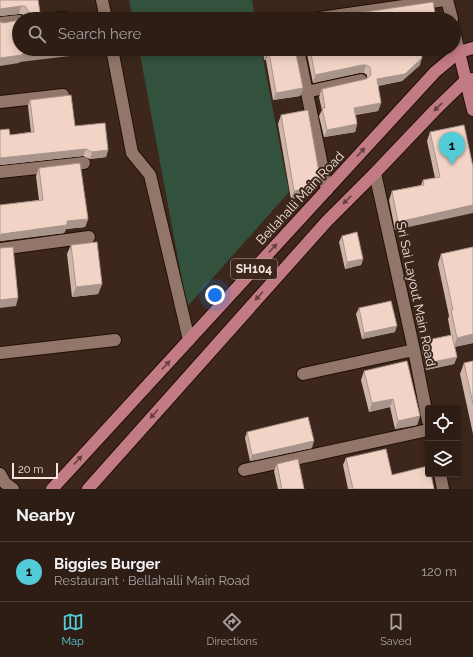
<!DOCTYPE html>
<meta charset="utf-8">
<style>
body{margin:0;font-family:Raleway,sans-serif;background:#3a2a22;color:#f1f3f6}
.controls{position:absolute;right:12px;bottom:12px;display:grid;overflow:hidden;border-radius:4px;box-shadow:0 2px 10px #0003}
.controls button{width:36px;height:36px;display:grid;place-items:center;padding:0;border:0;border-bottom:1px solid #493b34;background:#2e1d15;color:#f1f3f6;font:20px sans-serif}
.scale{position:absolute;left:12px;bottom:10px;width:46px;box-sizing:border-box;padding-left:4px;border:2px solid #f2e3dc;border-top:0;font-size:11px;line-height:14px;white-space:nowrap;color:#f2e3dc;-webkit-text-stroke:3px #3d271c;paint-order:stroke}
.you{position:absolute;left:215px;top:295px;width:14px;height:14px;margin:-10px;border:3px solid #fff;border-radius:50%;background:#1a73e8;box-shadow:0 0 0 6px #1a73e833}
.badge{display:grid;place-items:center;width:26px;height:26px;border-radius:50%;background:#52ccd6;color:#111;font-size:13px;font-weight:700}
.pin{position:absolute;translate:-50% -33px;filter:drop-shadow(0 1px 2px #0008)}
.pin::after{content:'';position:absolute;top:21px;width:14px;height:12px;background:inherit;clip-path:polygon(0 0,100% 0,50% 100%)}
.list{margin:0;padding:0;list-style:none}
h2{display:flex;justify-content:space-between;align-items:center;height:52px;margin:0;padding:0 16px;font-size:17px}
h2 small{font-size:13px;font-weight:400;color:#a7a2a0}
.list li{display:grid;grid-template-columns:26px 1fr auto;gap:12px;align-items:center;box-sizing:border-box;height:60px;padding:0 16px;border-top:1px solid #493b34}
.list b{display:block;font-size:15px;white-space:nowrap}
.list p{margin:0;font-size:13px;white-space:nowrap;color:#a7a2a0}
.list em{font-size:13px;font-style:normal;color:#a7a2a0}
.icon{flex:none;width:22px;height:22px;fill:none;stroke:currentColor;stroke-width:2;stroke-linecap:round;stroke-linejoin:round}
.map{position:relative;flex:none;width:473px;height:489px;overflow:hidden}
.search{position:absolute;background:#2e1d15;box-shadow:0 2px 10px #0003;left:12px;right:12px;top:12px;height:44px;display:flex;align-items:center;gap:10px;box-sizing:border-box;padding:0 14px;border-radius:22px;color:#a7a2a0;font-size:15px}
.sheet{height:112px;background:#2e1d15}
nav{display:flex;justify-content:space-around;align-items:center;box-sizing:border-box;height:56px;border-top:1px solid #493b34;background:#2e1d15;font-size:11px;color:#a7a2a0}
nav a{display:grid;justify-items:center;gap:2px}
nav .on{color:#52ccd6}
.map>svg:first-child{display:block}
.green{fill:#33523d}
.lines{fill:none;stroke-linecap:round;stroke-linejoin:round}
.street-casing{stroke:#230f05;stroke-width:14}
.secondary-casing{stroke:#230f05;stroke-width:14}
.primary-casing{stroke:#230f05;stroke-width:14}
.street{stroke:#917669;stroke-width:12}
.secondary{stroke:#917669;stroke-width:12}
.primary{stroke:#c27a85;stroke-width:12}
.wall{fill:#d0b6aa}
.shaded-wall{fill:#a9948b}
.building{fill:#f2d4c6;stroke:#a9948b}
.oneway{fill:#65403c}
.labels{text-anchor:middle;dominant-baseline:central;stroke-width:4;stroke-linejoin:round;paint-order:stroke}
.shield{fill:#3d271c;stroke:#bcaba2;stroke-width:1}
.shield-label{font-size:12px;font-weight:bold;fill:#f2e3dc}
.street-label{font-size:13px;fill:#f2e3dc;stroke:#3d271c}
</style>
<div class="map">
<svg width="473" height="489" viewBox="0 0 473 489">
<rect width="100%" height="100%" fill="#3d271c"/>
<path class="green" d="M129,0H252L255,19H133Z
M139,49H261L289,192L187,307Z"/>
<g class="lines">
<g class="street-casing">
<path id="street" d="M102,0L106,19
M53,19L64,18
M313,19L445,0
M0,23L19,21
M112,49L132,153L150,175L189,340
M298,49L327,190
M306,92L361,80
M0,102L63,95
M0,172L84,163
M375,173L414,350L428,421
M0,249L89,237
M0,353L115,340
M303,374L414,350
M244,470L428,430
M0,474L5,483L13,489
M440,474L443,489"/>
</g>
<g class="secondary-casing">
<path id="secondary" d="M447,0L452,19
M454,30L459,52"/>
</g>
<g class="primary-casing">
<path id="primary" d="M459,52L473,110
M52,489L435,72L459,52L473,48
M88,489L327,221L375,173L435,110L466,80L473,79"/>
</g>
<use href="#street" class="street"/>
<use href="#secondary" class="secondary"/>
<use href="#primary" class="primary"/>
</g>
<path class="wall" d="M0,0H38L41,19H26L22,14H19L0,16Z
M263,49H295L303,88L300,96L273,100L266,60H264Z
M306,49H422H421L420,65L402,81L378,86L381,103L378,111L356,115L357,124L355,132L324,137L319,116L322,110L319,97L322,89L366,79L367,78V75L364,73H359L313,83Z
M30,100L75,126L108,150L106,157L90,159L83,156L0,165V130L10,135L31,132L28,106Z
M281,115L320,178L317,187L309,188L306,196L291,199L278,124Z
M430,132L473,167L395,230L389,200L392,191L421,185L423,180L435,178L427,141Z
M39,168L88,219L85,227L66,229L64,233L0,241V205L39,200L36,176Z
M342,236L363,259L361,265L345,269L339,242Z
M71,245L102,284L98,294L72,297L67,254Z
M473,247V343L454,347L457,357L454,364L426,370L421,347L423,341L451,335L448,319L449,316L438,264L441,254Z
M359,308L395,332L362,339L356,314Z
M473,361V434L460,374L464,363Z
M364,371L420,416L417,425L395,429L390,407L369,412L361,380Z
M247,432L312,448L250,461L245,438Z
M346,458L392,475L434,489H348L343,465Z
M277,464L304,489H278L274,471Z"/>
<path class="shaded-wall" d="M21,6L19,14L0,16V9Z
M62,49H88L86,54L20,62L19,63L0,66V58L22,54Z
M267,52H269L266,60H264Z
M422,58L420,65L402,81L374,86L377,79Z
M362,65H366L364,73H359L313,83L315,75Z
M303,88L300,96L273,100L276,93Z
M381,103L378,111L351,115L354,108Z
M357,124L355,132L324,137L327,130Z
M86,149L83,156L0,165V158Z
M108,150L106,157L90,159L92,152Z
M320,178L317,187L309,188L306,196L291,199L294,191L308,181Z
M473,205V213L395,230L398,222Z
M88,219L85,227L66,229L64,233L0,241V235L2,234L67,221Z
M363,259L361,265L345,269L347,262Z
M102,284L98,294L72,297L76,287Z
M18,298L16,306L0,308V300Z
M397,326L395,332L362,339L364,333Z
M473,334V343L454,347L457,338Z
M457,357L454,364L426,370L428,363Z
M393,399L390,407L369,412L372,403Z
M420,416L417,425L395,429L398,421Z
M314,441L312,448L250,461L252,455Z"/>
<path class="building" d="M0,0H38L41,19H26L29,16V12L25,6H21L0,9Z
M433,2L436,19H270L291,16V19L310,16L317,19Z
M86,17V19H72Z
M19,20V49H62L22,54V55L0,58V22L4,23Z
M267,49H295L303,88L276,93L269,52H267Z
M310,49H421L422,58L405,74L377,79L381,103L354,108L357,124L327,130L322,108H325L322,89L366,79L371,75L370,67L366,65H362L315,75Z
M71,95L75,126L105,123L108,150L92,152L86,149L0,158V130L9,129L10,135L34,132L30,100Z
M308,110L320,178L308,181L309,188L294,191L281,115Z
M464,125L473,167V205L398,222L392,191L424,185L423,180L440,177L430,132Z
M80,163L88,219L67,221V225L2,234L0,235V205L43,200L39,168Z
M357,232L363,259L347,262L342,236Z
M97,242L102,284L76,287L71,245Z
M13,247L18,298L0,300V248Z
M473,247V334L457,338L451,310H453L441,254Z
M391,301L397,326L364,333L359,308Z
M452,335L457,357L428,363L423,341Z
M407,361L420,416L398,421L393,399L372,403L364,371Z
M473,361V404L464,363Z
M308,417L314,441L252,455L247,432Z
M386,449L392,475L428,466V474H431L434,489H353L346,458Z
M298,459L304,489H282L277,464Z"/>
<defs><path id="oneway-solid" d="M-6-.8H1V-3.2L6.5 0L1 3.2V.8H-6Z"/></defs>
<g class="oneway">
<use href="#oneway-solid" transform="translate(438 107) rotate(136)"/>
<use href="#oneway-solid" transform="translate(361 152) rotate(-47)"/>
<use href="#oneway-solid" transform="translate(347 200) rotate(135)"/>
<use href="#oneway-solid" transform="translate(273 248) rotate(-47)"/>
<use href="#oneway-solid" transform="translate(259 296) rotate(132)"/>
<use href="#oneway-solid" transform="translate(166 365) rotate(-47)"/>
<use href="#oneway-solid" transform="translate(154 414) rotate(132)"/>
<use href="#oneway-solid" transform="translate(78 460) rotate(-47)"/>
</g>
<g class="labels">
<rect class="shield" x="231" y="259" width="46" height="20" rx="3"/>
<g class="shield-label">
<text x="254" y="269">SH104</text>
</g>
<g class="street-label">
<text transform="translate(300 198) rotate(-47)">Bellahalli Main Road</text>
<text transform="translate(416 294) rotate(78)">Sri Sai Layout Main Road</text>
</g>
</g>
</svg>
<div class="controls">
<button><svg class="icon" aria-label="locate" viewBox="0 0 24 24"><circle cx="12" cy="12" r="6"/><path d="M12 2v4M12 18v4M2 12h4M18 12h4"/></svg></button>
<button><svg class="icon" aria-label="layers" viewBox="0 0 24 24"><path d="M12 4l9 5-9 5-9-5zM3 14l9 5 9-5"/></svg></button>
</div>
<div class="scale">20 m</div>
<div class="you"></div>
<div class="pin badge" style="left:452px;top:165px">1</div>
<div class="search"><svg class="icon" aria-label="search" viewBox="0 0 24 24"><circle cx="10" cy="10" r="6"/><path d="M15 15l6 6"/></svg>Search here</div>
</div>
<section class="sheet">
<h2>Nearby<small></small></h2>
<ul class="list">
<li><span class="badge">1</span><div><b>Biggies Burger</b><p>Restaurant · Bellahalli Main Road</p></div><em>120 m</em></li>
</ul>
</section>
<nav>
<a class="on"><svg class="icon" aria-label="map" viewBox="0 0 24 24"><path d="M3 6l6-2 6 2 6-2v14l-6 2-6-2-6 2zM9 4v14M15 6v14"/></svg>Map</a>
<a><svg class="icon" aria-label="directions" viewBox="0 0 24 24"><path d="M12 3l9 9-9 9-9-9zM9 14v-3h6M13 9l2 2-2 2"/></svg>Directions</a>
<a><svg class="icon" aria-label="saved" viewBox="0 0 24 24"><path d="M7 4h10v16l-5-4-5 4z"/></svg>Saved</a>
</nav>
